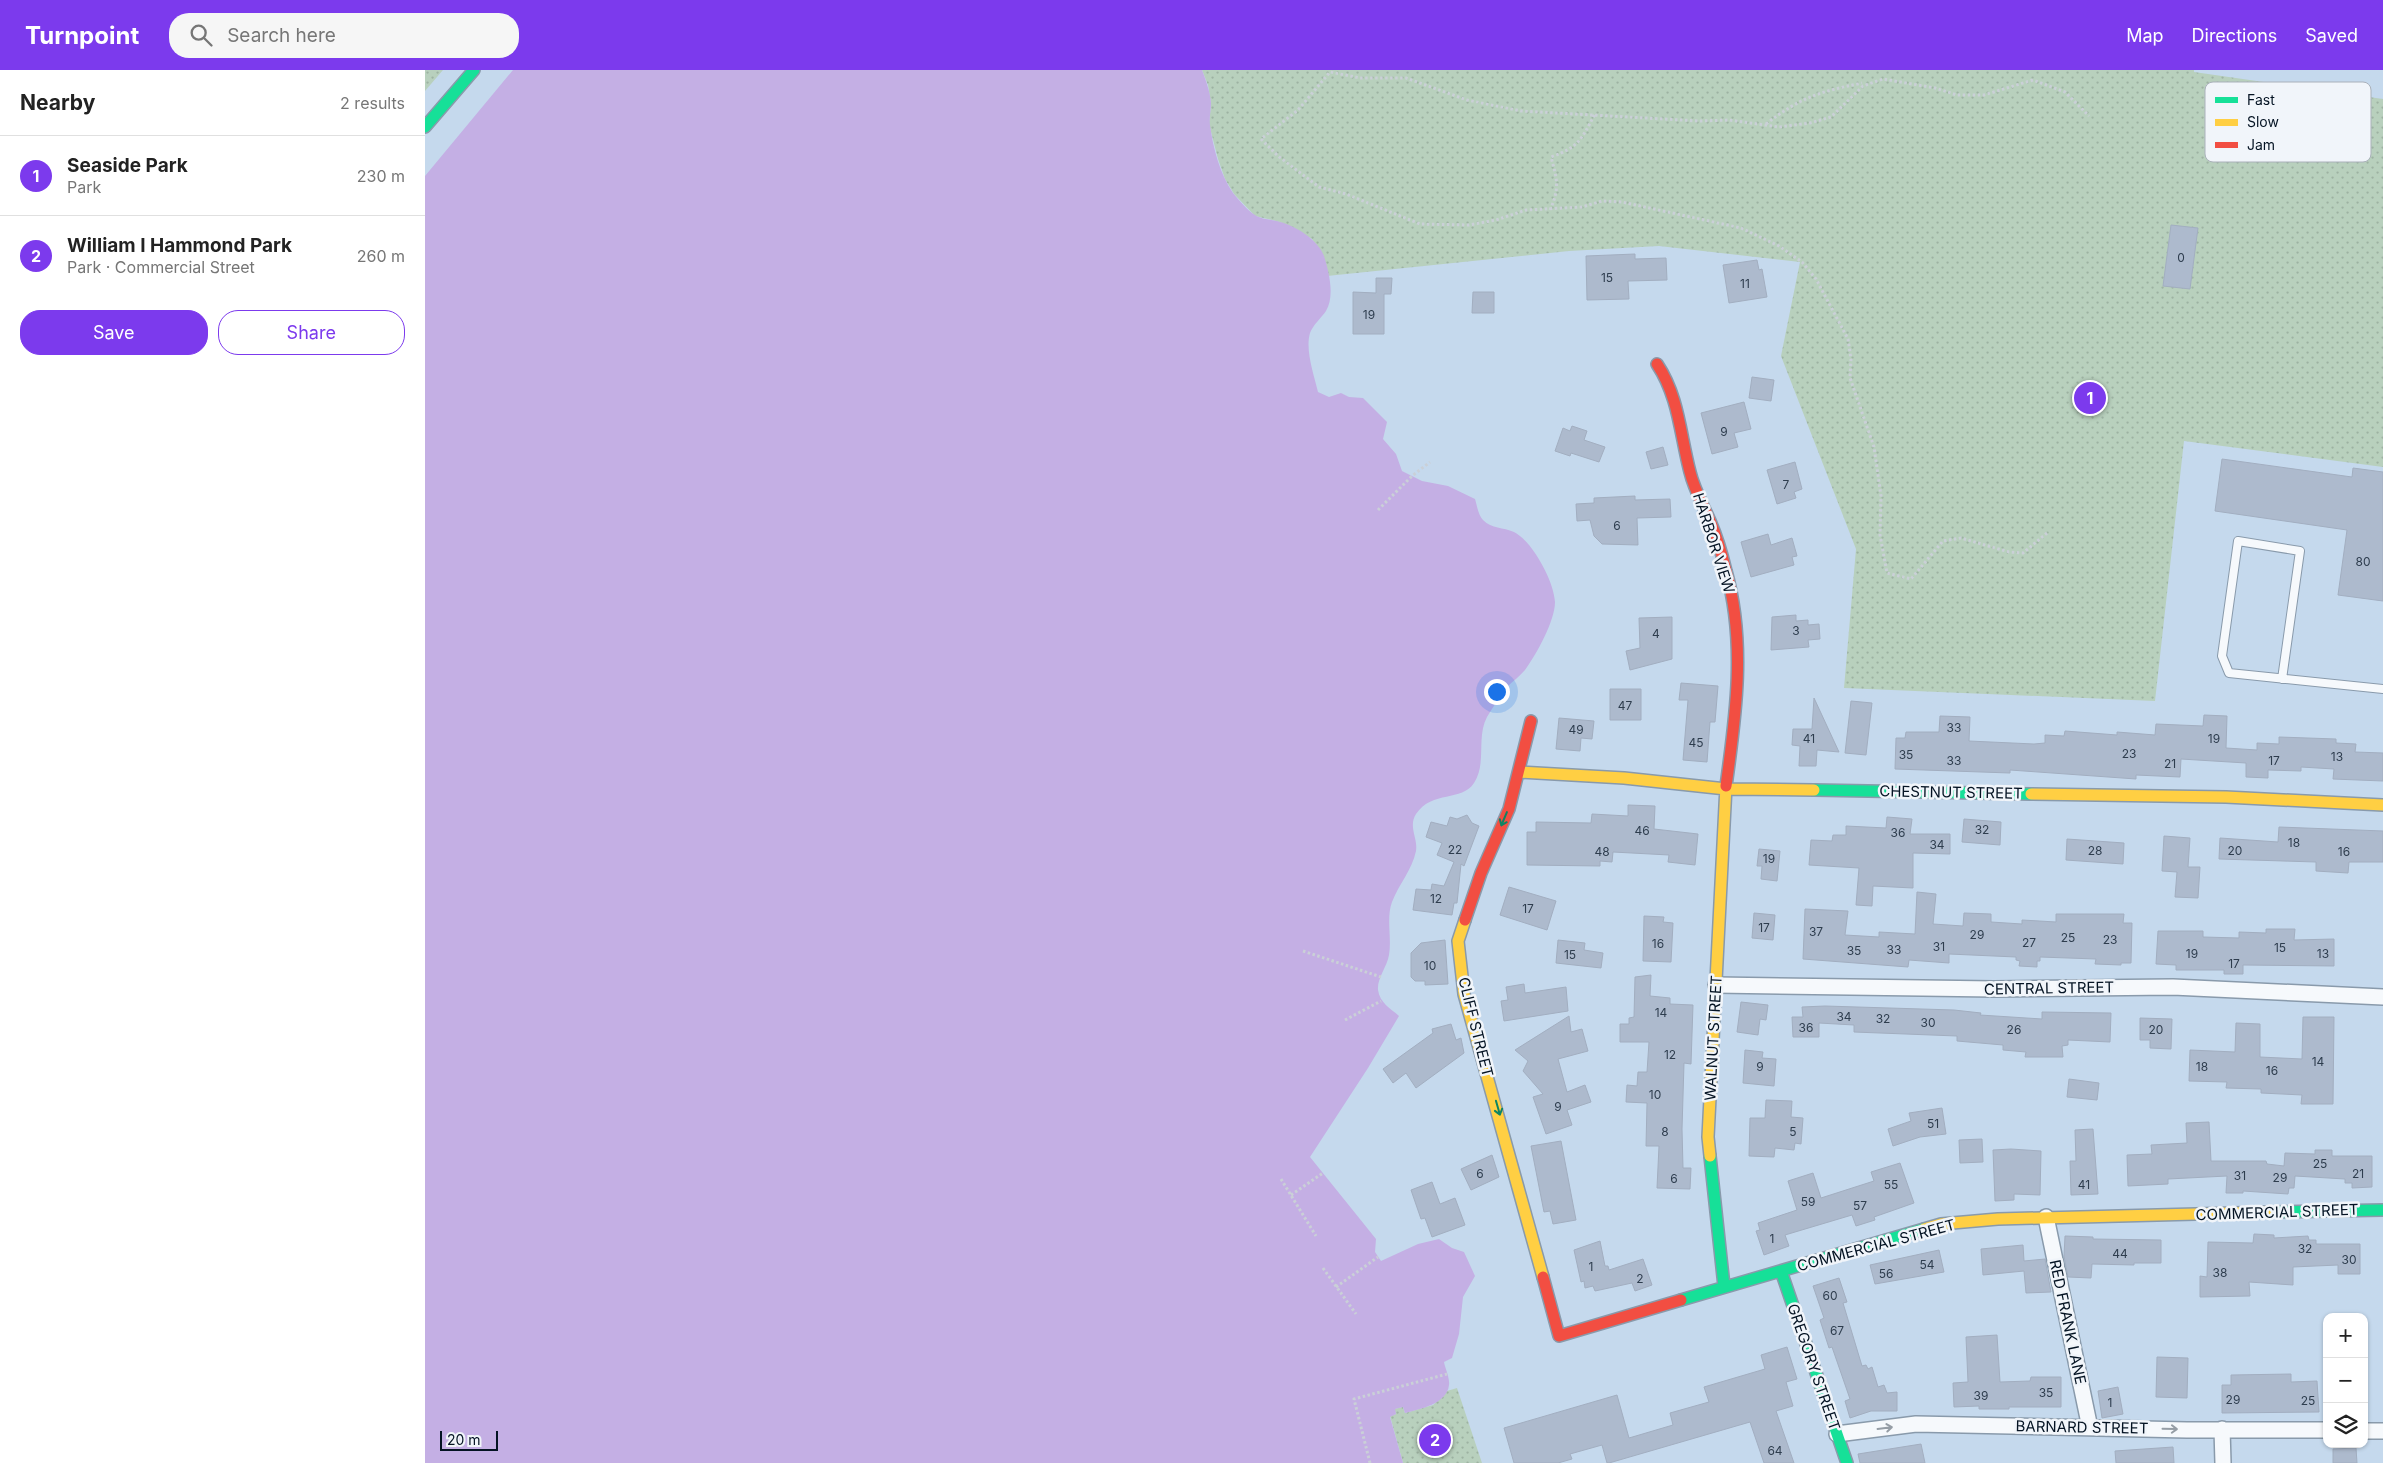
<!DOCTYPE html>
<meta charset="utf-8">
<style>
body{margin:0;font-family:Inter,sans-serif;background:#f6f6f6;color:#222}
.controls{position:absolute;right:15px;bottom:15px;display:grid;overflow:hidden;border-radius:10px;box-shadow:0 1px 4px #0004}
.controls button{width:45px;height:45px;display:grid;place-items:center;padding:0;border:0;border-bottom:1px solid #e0e0e0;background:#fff;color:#222;font:25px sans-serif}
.scale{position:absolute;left:15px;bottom:12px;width:58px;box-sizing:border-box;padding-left:5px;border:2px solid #041323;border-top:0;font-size:14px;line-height:18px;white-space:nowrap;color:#041323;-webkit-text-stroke:4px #f1f5fa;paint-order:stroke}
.you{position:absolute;left:1071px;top:621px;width:18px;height:18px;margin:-12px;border:4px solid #fff;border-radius:50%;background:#1a73e8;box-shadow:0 0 0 8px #1a73e833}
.badge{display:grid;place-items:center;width:32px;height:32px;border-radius:50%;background:#7c3aed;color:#fff;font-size:16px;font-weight:700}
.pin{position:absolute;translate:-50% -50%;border:2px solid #fff;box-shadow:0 1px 5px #0006}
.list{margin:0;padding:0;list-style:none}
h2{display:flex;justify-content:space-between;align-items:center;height:65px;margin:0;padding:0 20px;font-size:21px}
h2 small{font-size:16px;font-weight:400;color:#767676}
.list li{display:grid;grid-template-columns:32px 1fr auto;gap:15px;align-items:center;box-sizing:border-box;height:80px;padding:0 20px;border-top:1px solid #e0e0e0}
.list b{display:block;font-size:19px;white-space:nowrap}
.list p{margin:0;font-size:16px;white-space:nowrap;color:#767676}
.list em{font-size:16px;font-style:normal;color:#767676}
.actions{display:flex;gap:10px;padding:15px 20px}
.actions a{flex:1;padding:11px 0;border:1px solid #7c3aed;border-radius:20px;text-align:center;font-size:18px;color:#7c3aed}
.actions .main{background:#7c3aed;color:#fff}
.icon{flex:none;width:28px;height:28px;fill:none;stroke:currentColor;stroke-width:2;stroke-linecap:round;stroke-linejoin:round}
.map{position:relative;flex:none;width:1958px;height:1393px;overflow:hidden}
header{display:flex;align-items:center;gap:30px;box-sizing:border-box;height:70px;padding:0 25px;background:#7c3aed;color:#fff}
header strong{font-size:24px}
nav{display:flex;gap:28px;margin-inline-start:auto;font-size:18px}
.search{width:350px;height:45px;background:#f6f6f6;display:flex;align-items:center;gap:12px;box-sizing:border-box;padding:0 18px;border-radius:20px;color:#767676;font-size:19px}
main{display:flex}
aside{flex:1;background:#fff}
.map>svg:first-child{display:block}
.park{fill:url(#park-dots)}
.water{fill:#c4afe4}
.building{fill:#adbacd;stroke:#a2aec0}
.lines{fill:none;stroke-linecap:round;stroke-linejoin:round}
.lane-casing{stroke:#899aab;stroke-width:10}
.street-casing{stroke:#899aab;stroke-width:18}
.fast-casing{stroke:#899aab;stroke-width:14}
.slow-casing{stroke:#899aab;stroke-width:14}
.jam-casing{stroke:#899aab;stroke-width:14}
.path{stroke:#cad0d7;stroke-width:3;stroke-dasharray:2.5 2.5;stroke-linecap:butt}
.lane{stroke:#f6f9fc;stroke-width:8}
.street{stroke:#f6f9fc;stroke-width:15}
.fast{stroke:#16e098;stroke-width:11}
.slow{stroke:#ffcf43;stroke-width:11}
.jam{stroke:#f24e42;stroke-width:11}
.oneway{stroke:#0e8463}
.oneway2{stroke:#959da5}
.labels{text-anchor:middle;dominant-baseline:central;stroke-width:5;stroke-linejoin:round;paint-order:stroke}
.number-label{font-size:12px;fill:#2e3d4e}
.street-label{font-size:15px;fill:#041323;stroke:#f1f5fa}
.key{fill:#f1f5fa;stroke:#aab1ba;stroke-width:1}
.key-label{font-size:14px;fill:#041323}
</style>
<header>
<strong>Turnpoint</strong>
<div class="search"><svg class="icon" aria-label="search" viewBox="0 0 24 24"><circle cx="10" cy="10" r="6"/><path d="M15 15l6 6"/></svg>Search here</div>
<nav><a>Map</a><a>Directions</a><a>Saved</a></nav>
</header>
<main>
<aside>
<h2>Nearby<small>2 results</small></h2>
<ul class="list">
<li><span class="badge">1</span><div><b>Seaside Park</b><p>Park</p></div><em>230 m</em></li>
<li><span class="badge">2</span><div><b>William I Hammond Park</b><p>Park · Commercial Street</p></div><em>260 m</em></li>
</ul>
<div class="actions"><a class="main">Save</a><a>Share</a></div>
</aside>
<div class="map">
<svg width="1958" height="1393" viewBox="0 0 1958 1393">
<defs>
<pattern id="park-dots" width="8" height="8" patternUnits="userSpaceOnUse" patternTransform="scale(1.25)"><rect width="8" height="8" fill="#b8d0bd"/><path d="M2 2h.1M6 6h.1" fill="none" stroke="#9db2a2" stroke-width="1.8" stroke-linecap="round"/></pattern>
</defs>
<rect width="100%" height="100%" fill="#c5d9ed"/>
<path class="park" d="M0,0H18L0,21Z
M777,0H1769V2L1958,29V397L1759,371L1730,631L1419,618L1431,479L1356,286L1375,192L1234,176L1144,181L902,206L898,185L887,169L855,152L830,146L809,124L800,109L793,89L784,54L786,34L783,15Z
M1032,1318L1057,1393H978L965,1346L971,1344L969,1339L978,1337L980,1343L1008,1335L1022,1321Z"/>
<path class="water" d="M88,0H777C781,11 785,21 786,33C786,40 784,48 785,55C788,78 795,104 808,123C814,130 822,140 830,145C837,150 847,149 855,152C871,156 893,170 899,186C904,202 910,226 901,241C896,248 888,255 885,263C880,280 889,305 893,322L904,327L916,323L924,327L938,328L962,352L958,369L971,384L977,401L997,411L1023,416L1050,429C1052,435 1053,445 1058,450C1067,459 1078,457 1089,462C1107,471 1129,511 1130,532C1130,551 1111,585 1100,600C1095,606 1088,611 1083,616C1076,625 1068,637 1062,647C1051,668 1062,693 1049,713C1037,732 1007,720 991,744C983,757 993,768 991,781C987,800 974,814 967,832C961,848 967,868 964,885C962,897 952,908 953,920C955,933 965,938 974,946L943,998L885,1087L951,1169L950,1182L956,1191L993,1174L1014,1169L1027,1178L1039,1182L1050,1206L1038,1227L1034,1264L1027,1288L1019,1292C1020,1298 1025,1308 1024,1315C1022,1334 995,1339 980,1343L978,1337L970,1339L971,1344L965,1347L978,1393H0V106Z"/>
<path class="building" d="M1746,155L1773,158L1765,219L1738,216Z
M1210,184V189L1241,188L1242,210L1203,211L1204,229L1162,230L1161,186Z
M1332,190L1334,200L1337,199L1342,227L1304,233L1298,195Z
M951,208H967L966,224H959V264H928V222L951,223Z
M1048,222H1069V243H1047Z
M1327,307L1349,310L1346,331L1324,328Z
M1319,332L1326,359L1309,363L1313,377L1287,384L1276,343Z
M1147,356L1162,361L1159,370L1180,377L1174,392L1146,383L1145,386L1130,381L1138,358L1145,361Z
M1238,377L1243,395L1226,399L1221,382Z
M1797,389L1927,407L1928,398L1958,402V531L1913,525L1922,460L1790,441Z
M1370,392L1377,419L1369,422L1371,428L1352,434L1342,400Z
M1210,426V430L1245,429L1246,447L1212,448L1213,475L1177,474L1169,466L1165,450L1152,451L1151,434L1169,433V428Z
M1343,464L1346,475L1367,468L1372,486L1367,487L1369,495L1326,507L1316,472Z
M1371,545V551L1383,550V555L1394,554L1395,569L1383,570L1384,577L1346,580L1347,547Z
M1247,547V589L1205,600L1201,581L1215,578L1214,548Z
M1256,613L1293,616L1290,652H1285L1282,692L1258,690L1263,630H1254Z
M1185,619H1216V650H1185Z
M1389,628L1414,682L1392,680L1391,696H1374L1375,676L1367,675L1368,659H1387Z
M1426,631L1447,633L1441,685L1420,683Z
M1779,645L1802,646L1801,678L1832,680V673L1854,674V667L1911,669V673L1931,674L1930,682L1958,683V711L1908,709L1909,699L1876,697V701L1843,700V708L1821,707V693L1756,689L1755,707L1711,705V709L1585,700V703L1470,699L1471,668H1480L1481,662H1514L1515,646L1545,647L1544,671L1609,674L1620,673V665L1639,666L1640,661L1692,665V662L1730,665L1731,654L1778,656Z
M1134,648L1169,651L1167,669L1156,668L1155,681L1131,679Z
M1203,735L1230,736L1229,759L1273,764L1270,795L1243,792L1244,785L1188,782L1187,792L1175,791V796L1102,795V762H1111V752L1166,753L1167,744L1203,746Z
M1042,745L1047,753L1054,756L1039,796L1036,794L1032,833H1029L1027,845L988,840L991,819L1006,820L1007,814L1019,816L1029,792L1012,785L1017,773L1001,767L1006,752L1022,756L1025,747L1032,749Z
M1462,747L1487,749L1485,764H1525V784L1488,783V818L1448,816L1447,836L1431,835L1434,798L1384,795L1386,770L1407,771L1408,765H1421V756L1461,758Z
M1539,749L1576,752L1575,775L1537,772Z
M1854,757L1958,761V792H1924L1923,803L1891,801V792L1794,789L1795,768L1853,772Z
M1739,766L1765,768L1763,797H1775L1773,828L1750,827L1752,802L1737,801Z
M1642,769L1699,773L1698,794L1641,790Z
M1334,779L1355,781L1352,811L1336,809L1337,796H1332Z
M1084,817L1131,831L1122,860L1075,845Z
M1492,822L1511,824L1508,854L1538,856L1539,843L1566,844V852L1597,854V850L1631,852V844H1699L1698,853H1707L1706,893H1696V895L1670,894L1671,889L1615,887V891H1612V897L1594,896L1595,891L1591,890V887L1524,884V893L1484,890L1483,897L1378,889L1380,839L1423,841L1420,865L1454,867V862L1490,864Z
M1329,843L1350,845L1348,870L1327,868Z
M1219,846L1239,847L1238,852L1248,853L1246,892L1218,891Z
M1841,859H1870L1869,870L1909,869V896L1818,895V904H1799V900H1751V895L1731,894L1733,861H1778V867L1814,868V862L1841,863Z
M1020,870L1023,914L1000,915V911H990L986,907V883L996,873Z
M1133,870L1160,873L1159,880L1178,883L1176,898L1131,893Z
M1226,905L1225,926L1245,928V934L1268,935L1266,994L1259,993L1257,1059L1258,1098H1266L1265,1119L1232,1118L1234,1076H1221L1222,1033L1201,1032L1202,1015L1212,1016L1213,1002H1222L1224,972H1195V954H1204V948L1209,947L1210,907Z
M1099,914L1100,923L1141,917L1143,941L1079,951L1076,931L1083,930L1081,917Z
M1316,932L1343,935L1341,950L1335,949L1333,965L1312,962Z
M1400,936L1529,940L1556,943L1555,945L1617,949V942L1686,943L1685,972L1643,970V975L1637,976L1638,987H1600L1601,982L1578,980V975L1532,971V966L1429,962V955L1394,953V967H1368L1367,947H1378L1377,937Z
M1144,946L1146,962L1157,959L1163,981L1133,989L1142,1022L1160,1015L1166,1032L1142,1040L1147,1055L1121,1064L1108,1027L1118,1024L1098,1001L1103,991L1090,980Z
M1878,947H1909L1908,1034H1876L1877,1025L1836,1023V1019L1801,1018L1802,1012L1764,1011L1765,980L1810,982L1811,953L1835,954V987L1877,989Z
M1715,948L1747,949L1746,979L1725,978V970H1715Z
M1026,954L1031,970L1036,968L1039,983L991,1018L981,1003L968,1013L958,999L1008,963L1007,959Z
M1320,980L1338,982L1337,988L1351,989L1349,1016L1318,1013Z
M1644,1009L1674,1013L1672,1030L1642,1027Z
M1341,1030L1367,1031L1366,1047L1378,1048L1376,1074L1370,1073L1369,1080L1350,1078L1349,1087L1324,1086L1325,1048H1340Z
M1517,1038L1521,1064L1495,1067L1468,1076L1463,1059L1486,1051L1484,1043Z
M1784,1052L1786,1091H1841L1842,1094L1859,1096L1860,1083L1890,1084V1080H1907V1086H1947V1117L1927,1118V1113H1920V1109L1870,1106L1869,1118H1864L1863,1124L1818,1121V1123H1801L1802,1106L1743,1109V1114L1703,1116L1702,1085L1727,1084L1726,1075L1762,1073L1761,1053Z
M1668,1059L1673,1124L1646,1125L1645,1091H1651L1650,1060Z
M1557,1069L1558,1092L1535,1093L1534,1070Z
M1136,1071L1151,1150L1128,1154L1125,1141L1119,1142L1106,1076Z
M1586,1079L1616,1081L1615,1125L1589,1124V1130L1570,1131L1568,1080Z
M1067,1085L1074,1107L1046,1120L1036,1099Z
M1475,1093L1489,1133L1449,1147L1450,1150L1431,1156L1427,1145L1360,1165L1364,1176L1339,1185L1331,1161L1335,1160L1333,1153L1372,1140L1363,1111L1388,1103L1396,1128L1449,1111L1446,1102Z
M1007,1112L1015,1134L1030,1128L1040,1155L1007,1167L1000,1148L996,1149L986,1120Z
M1829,1164L1849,1165V1168L1883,1166L1884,1170H1891V1174H1935V1204H1913V1195L1868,1197V1215L1824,1212L1825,1226L1775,1227V1206L1782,1207L1783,1172L1828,1173Z
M1640,1166L1668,1167V1169L1736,1170V1193H1709V1195L1667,1194L1666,1208L1643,1207L1639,1186Z
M1175,1171L1180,1196H1183L1184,1200L1218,1189L1227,1215L1210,1221L1207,1213L1170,1221L1168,1216L1160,1218L1159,1211L1156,1212L1149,1180Z
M1598,1175L1599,1191L1620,1189L1626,1222L1601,1223L1599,1201L1558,1205L1556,1179Z
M1514,1180L1519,1202L1450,1214L1445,1195Z
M1414,1208L1422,1232L1418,1233L1437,1296L1441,1295L1443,1299L1447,1297L1453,1317L1459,1315L1462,1323L1472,1322V1341H1446L1425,1348L1420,1331L1425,1329L1407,1277L1404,1278L1395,1250L1399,1248L1388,1216Z
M1572,1265L1575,1312L1605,1311L1606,1307H1636V1337H1584V1339H1554V1336L1529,1337L1528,1313L1543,1312L1541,1267Z
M1362,1277L1372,1309L1361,1312L1368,1336L1351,1341L1369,1393H1339L1325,1352L1184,1393H1182L1177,1375L1145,1384L1147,1389L1133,1393H1089L1079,1358L1192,1325L1204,1368L1248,1355L1245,1343L1284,1332L1279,1317L1340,1299L1336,1285Z
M1732,1287L1763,1288L1762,1328L1731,1327Z
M1866,1304V1312L1892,1311L1894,1342L1797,1343V1315H1806V1305Z
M1693,1317L1698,1344L1677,1348L1673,1321Z
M1496,1374L1500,1393H1435L1433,1384Z
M1748,1377L1749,1393H1691L1690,1381Z
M1931,1378L1932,1393H1908V1379Z"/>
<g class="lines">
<g class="lane-casing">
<path id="lane" d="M1857,609L1875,481L1813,471L1797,586L1804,603L1958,619"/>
</g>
<g class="street-casing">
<path id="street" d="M1291,915L1569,919L1748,917L1958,927
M1621,1147L1665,1358
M1797,1359L1798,1393
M1939,1361H1958
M1412,1364L1491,1354L1762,1360H1902"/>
</g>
<g class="fast-casing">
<path id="fast" d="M0,57L49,0
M1389,720L1606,724
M1285,1086L1299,1216
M1848,1142L1958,1140
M1356,1201L1422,1393
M1256,1230L1499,1159"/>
</g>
<g class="slow-casing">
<path id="slow" d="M1094,702L1199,708L1301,719L1389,720
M1606,724L1801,727L1958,735
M1040,850L1033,871L1039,924L1118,1207
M1285,1086L1283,1067L1301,716
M1499,1159L1516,1154L1573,1149L1848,1142"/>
</g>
<g class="jam-casing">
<path id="jam" d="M1232,294C1254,327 1255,364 1265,402C1269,419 1278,435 1285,451C1292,467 1297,484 1301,501C1321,571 1311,645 1301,716
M1040,850L1056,803L1084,739L1106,651
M1118,1207L1134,1266L1256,1230"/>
</g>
<path class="path" d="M1341,54C1376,27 1394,22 1437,13
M1125,140C1135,118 1132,109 1126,87C1154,77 1156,70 1170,44
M953,440L987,406L1005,392
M1622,463L1598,483L1584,482L1536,468L1518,471L1486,509L1462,503L1455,465L1456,426L1449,377L1425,308L1426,289L1423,269L1391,209L1377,192L1354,176L1316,158L1197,132L1177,131L1157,137L1101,140L1071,150L1044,155L995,154L921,124L894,117L853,86L836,69L873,40L905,2L935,8H981L1042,30L1096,41L1274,51L1304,50L1354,57L1385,53L1406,47L1438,16L1458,9L1510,18L1532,25H1559L1608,10L1640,22L1664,46
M878,881L956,907
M920,950L956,931
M856,1109L891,1166
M866,1125L898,1103
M898,1198L931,1244
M911,1217L953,1187
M945,1393L929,1329L1022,1304"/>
<use href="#lane" class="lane"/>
<use href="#street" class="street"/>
<use href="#fast" class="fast"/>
<use href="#slow" class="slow"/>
<use href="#jam" class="jam"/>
</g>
<defs><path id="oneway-shaft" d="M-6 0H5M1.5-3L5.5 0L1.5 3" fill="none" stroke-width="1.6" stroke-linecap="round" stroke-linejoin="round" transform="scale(1.25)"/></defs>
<g class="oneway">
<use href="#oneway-shaft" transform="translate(1079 749) rotate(113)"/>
<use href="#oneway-shaft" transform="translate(1073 1038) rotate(74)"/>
</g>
<g class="oneway2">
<use href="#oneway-shaft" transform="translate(1460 1358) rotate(-7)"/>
<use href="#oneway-shaft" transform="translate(1745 1359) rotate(1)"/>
</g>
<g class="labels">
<g class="number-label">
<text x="1756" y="187">0</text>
<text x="1182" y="207">15</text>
<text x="1320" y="213">11</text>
<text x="944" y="244">19</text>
<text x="1299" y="361">9</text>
<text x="1361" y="414">7</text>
<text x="1192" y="455">6</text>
<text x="1938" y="491">80</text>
<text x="1371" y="560">3</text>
<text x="1231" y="563">4</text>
<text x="1200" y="635">47</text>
<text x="1529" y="657">33</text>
<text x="1151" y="659">49</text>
<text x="1384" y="668">41</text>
<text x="1789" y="668">19</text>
<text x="1271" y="672">45</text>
<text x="1704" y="683">23</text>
<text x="1481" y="684">35</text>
<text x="1912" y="686">13</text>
<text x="1529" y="690">33</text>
<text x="1849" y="690">17</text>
<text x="1745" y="693">21</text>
<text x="1557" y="759">32</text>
<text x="1217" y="760">46</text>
<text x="1473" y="762">36</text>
<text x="1869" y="772">18</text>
<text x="1512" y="774">34</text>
<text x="1030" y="779">22</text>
<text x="1670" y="780">28</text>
<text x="1810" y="780">20</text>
<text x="1177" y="781">48</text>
<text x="1919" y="781">16</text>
<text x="1344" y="788">19</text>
<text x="1011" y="828">12</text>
<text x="1103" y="838">17</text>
<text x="1339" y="857">17</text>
<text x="1391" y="861">37</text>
<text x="1552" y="864">29</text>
<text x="1643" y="867">25</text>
<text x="1685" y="869">23</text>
<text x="1604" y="872">27</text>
<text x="1233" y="873">16</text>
<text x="1514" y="876">31</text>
<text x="1855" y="877">15</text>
<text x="1469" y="879">33</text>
<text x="1429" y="880">35</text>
<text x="1767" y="883">19</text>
<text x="1898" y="883">13</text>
<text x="1145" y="884">15</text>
<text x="1809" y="893">17</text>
<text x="1005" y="895">10</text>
<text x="1236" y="942">14</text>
<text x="1419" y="946">34</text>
<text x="1458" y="948">32</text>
<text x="1503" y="952">30</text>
<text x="1381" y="957">36</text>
<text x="1589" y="959">26</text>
<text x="1731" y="959">20</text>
<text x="1245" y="984">12</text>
<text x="1893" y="991">14</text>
<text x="1335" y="996">9</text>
<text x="1777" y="996">18</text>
<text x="1847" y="1000">16</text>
<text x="1230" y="1024">10</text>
<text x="1133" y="1036">9</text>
<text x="1508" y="1053">51</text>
<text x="1240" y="1061">8</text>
<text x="1368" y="1061">5</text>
<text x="1895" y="1093">25</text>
<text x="1055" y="1103">6</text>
<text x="1933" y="1103">21</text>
<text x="1815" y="1105">31</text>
<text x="1855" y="1107">29</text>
<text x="1249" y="1108">6</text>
<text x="1466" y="1114">55</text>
<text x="1659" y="1114">41</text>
<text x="1383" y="1131">59</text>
<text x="1435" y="1135">57</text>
<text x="1347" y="1168">1</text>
<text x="1880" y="1178">32</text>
<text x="1695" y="1183">44</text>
<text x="1924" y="1189">30</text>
<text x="1502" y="1194">54</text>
<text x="1166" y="1196">1</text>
<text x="1795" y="1202">38</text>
<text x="1461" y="1203">56</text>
<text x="1215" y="1208">2</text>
<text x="1405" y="1225">60</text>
<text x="1412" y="1260">67</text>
<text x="1621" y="1322">35</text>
<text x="1556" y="1325">39</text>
<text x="1808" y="1329">29</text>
<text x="1883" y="1330">25</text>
<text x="1685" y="1332">1</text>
<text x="1350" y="1380">64</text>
</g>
<g class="street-label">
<text transform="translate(1289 473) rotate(72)">HARBOR VIEW</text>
<text transform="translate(1526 722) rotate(1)">CHESTNUT STREET</text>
<text transform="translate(1624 918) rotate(-1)">CENTRAL STREET</text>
<text transform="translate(1051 957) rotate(76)">CLIFF STREET</text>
<text transform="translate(1288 968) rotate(-87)">WALNUT STREET</text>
<text transform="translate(1852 1142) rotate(-2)">COMMERCIAL STREET</text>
<text transform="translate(1451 1175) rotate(-15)">COMMERCIAL STREET</text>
<text transform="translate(1643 1252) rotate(78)">RED FRANK LANE</text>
<text transform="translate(1389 1297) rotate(71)">GREGORY STREET</text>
<text transform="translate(1657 1357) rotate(1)">BARNARD STREET</text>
</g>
</g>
<rect x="1780" y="12" width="166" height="80" rx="8" class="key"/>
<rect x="1790" y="27" width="23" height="6" fill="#16e098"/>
<rect x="1790" y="49" width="23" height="7" fill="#ffcf43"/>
<rect x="1790" y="72" width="23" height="6" fill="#f24e42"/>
<g class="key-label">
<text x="1822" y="35">Fast</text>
<text x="1822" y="57">Slow</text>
<text x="1822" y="80">Jam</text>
</g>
</svg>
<div class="controls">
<button>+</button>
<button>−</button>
<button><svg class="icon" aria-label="layers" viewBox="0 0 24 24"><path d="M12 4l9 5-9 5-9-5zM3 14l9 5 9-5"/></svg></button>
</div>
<div class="scale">20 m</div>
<div class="you"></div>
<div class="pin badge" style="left:1665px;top:328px">1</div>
<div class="pin badge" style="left:1010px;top:1370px">2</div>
</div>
</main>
